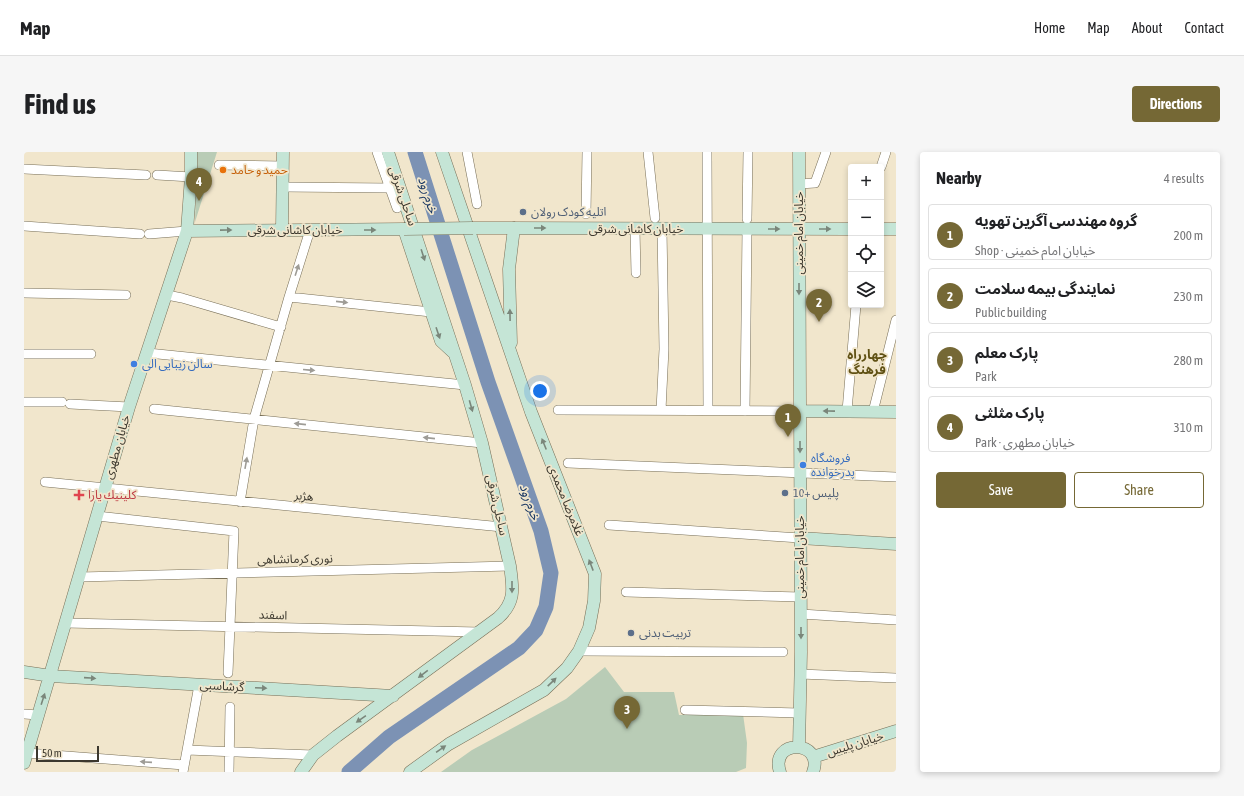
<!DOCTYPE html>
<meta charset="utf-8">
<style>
body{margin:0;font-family:"Asap Condensed","Noto Sans Arabic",sans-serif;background:#f6f6f6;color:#202124}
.controls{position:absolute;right:12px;top:12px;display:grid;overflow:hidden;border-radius:4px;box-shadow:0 2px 6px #0003}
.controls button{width:36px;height:36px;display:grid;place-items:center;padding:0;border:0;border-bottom:1px solid #e0e0e0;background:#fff;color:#202124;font:20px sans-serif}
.scale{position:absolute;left:12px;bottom:10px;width:63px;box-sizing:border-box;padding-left:4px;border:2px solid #3c382e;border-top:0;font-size:11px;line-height:14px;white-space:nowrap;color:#3c382e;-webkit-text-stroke:3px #f1e6cc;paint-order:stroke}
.you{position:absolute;left:516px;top:239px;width:14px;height:14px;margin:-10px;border:3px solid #fff;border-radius:50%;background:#1a73e8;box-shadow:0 0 0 6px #1a73e833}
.badge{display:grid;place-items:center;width:26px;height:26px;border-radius:50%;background:#756835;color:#fff;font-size:13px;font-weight:700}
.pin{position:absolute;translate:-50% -33px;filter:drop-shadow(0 1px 2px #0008)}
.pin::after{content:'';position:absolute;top:21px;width:14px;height:12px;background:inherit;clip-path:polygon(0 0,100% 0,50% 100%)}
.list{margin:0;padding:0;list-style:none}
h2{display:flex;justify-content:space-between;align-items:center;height:52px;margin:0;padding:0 16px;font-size:17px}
h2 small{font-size:13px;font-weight:400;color:#757577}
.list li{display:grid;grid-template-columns:26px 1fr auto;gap:12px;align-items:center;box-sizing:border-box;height:56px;margin:0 8px 8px;padding:0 8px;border:1px solid #e0e0e0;border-radius:4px}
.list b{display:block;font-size:15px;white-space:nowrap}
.list p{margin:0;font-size:13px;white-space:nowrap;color:#757577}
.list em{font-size:13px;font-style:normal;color:#757577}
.actions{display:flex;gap:8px;padding:12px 16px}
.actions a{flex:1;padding:9px 0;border:1px solid #756835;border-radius:4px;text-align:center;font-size:14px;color:#756835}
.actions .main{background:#756835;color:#fff}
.icon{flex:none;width:22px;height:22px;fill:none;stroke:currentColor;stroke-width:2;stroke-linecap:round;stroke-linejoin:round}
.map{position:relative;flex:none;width:872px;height:620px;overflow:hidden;border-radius:4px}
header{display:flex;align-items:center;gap:24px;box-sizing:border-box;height:56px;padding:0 20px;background:#fff;border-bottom:1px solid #e0e0e0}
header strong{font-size:19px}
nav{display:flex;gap:22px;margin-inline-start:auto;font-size:14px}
.intro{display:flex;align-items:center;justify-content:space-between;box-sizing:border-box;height:96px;padding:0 24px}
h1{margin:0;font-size:28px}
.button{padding:10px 18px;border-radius:4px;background:#756835;color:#fff;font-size:14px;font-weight:700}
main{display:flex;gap:24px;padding:0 24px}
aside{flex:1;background:#fff;border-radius:4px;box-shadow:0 2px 6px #0003}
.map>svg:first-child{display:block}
.green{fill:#b9ccb6}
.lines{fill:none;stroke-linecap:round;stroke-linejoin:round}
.river{stroke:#7c92b4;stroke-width:15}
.street-casing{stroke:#786f57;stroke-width:10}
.secondary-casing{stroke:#786f57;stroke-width:13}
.street{stroke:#fff;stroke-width:9}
.secondary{stroke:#c5e5d6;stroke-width:12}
.secondary-bridge-casing{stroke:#786f57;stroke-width:13;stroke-linecap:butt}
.secondary-bridge{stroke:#c5e5d6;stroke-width:12}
.oneway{fill:#7a867a}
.oneway2{fill:#9e9c96}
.food-dot{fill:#e8710a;stroke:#f1e6cc;stroke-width:1.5}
.service-dot{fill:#5c6f8a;stroke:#f1e6cc;stroke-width:1.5}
.shop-dot{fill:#3f7fe0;stroke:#f1e6cc;stroke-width:1.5}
.health-dot{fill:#e0444e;stroke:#f1e6cc;stroke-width:1.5}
.labels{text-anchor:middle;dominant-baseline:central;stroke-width:3.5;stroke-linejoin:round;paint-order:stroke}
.food-label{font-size:12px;fill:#c56008;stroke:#f1e6cc;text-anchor:start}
.street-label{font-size:12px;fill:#3c382e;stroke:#f1e6cc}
.service-label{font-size:12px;fill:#4e5e75;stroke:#f1e6cc;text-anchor:start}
.shop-label{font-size:12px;fill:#366cbe;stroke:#f1e6cc;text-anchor:start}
.health-label{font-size:12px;fill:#be3a42;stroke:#f1e6cc;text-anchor:start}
.water-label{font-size:13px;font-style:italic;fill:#193763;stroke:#f1e6cc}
.neighbourhood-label{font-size:13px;font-weight:bold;fill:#605114;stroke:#f1e6cc}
</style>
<header>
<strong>Map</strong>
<nav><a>Home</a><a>Map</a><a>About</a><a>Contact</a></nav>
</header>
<div class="intro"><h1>Find us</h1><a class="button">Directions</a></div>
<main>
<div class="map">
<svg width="872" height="620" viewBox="0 0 872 620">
<rect width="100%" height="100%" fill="#f1e6cc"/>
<path class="green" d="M173,0H193L171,70Z
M581,515L600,540H650L655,563L719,562L723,591L722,616L712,620H417L448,598L542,547Z"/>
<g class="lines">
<path class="river" d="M325,620L365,585L495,496L512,478L522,455L527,421L517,379L464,230L391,0"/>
<g class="street-casing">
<path id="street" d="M353,0L373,56
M443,0L453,52
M624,0L631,66
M683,0L684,258
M195,13L258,14
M857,15L862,0
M0,17L122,23
M133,23L167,25
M775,32L791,31L802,0
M258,35L366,36
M562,62L563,0
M723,67L724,0
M0,74L116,82
M611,77L612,121
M125,82L163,79
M0,141L102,143
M143,143L158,146L257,175
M265,145L407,160
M124,201L441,233
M0,202H67
M0,250H38
M46,252L105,255
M130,257L458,291
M534,258L776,259
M637,258L640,197L638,77
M721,259L723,77
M823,259L832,153
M849,260L872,168
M544,311L872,325
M21,330L478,375
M216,350L230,267L265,145L286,78
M73,364L210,379L204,521
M585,373L776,386
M56,425L486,414
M602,440L777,445
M777,462L872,468
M42,471L455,480
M555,499L759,500
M776,522L872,526
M661,558L775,561
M0,562L14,563
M163,598L289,603
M3,601L160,613
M159,620L175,533
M205,620L206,555"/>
</g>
<g class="secondary-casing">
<path id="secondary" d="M775,0L777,500L775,595
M449,76L827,77
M258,77L259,0
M857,77H872
M163,79L380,77L417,189L430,201
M487,191L485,117L490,76
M776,259L872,260
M776,386L872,392
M0,520L27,524L369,544
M789,605L872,579
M0,611L105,255L163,79L167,25V0
M277,620L289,603L313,584L474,466C492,450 489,436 486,414L458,291L441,233L364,0
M386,620L425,592L520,538L543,516L555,499L565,476L570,449L571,422L507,260L418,0
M756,620C745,586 801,588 789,620"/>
</g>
<use href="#street" class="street"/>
<use href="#secondary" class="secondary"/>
<g class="secondary-bridge-casing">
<path id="secondary-bridge" d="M380,77L449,76"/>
</g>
<use href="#secondary-bridge" class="secondary-bridge"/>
</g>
<defs><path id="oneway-solid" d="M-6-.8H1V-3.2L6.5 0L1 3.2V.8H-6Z"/></defs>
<g class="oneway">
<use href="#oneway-solid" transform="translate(516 76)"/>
<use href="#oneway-solid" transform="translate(750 77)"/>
<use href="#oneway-solid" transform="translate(801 77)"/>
<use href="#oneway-solid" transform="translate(202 78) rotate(-1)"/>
<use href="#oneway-solid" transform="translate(346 78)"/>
<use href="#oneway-solid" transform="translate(399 103) rotate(72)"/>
<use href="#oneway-solid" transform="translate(775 137) rotate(90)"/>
<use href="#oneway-solid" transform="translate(486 163) rotate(-91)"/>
<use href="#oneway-solid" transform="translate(414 181) rotate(71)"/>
<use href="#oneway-solid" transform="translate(447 254) rotate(74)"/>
<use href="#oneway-solid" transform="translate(805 259) rotate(-179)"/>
<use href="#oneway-solid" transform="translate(520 292) rotate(-112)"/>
<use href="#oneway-solid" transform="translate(776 295) rotate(90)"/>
<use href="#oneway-solid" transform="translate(567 413) rotate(-111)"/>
<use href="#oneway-solid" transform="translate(488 435) rotate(90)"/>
<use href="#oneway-solid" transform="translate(777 481) rotate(90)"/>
<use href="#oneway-solid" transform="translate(399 522) rotate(143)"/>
<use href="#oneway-solid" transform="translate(66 526) rotate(4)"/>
<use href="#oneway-solid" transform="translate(528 530) rotate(-44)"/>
<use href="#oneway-solid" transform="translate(237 536) rotate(3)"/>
<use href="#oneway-solid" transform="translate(19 547) rotate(-72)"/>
<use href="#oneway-solid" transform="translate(337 567) rotate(145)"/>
<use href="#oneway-solid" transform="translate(417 597) rotate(-35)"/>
</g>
<g class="oneway2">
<use href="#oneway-solid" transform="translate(273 118) rotate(-72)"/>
<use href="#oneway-solid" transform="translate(318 150) rotate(6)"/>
<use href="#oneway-solid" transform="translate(285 218) rotate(5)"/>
<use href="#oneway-solid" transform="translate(276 272) rotate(-174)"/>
<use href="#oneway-solid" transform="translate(405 286) rotate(-174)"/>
<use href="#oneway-solid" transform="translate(222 311) rotate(-80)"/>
<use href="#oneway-solid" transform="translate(122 610) rotate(-176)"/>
</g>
<circle class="food-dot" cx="199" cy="18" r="4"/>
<g class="service-dot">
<circle cx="499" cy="60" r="4"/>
<circle cx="761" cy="341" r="4"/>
<circle cx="607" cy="481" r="4"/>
</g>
<g class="shop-dot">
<circle cx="110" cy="212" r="4"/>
<circle cx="779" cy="313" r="4"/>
</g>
<path class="health-dot" d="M53 337h4v4h4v4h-4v4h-4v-4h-4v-4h4z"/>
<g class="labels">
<g class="food-label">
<text x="207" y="18">حمید و حامد</text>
</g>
<g class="street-label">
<text transform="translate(379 44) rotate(71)">ساحلی شرقی</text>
<text x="612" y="77">خیابان کاشانی شرقی</text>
<text x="271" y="78">خیابان کاشانی شرقی</text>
<text transform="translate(775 81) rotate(-90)">خیابان امام خمینی</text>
<text transform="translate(93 295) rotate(-74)">خیابان مطهری</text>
<text transform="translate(280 344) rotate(6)">هژبر</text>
<text transform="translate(542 348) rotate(68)">غلامرضا محمدی</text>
<text transform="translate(473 353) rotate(77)">ساحلی شرقی</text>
<text transform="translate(776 405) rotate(-90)">خیابان امام خمینی</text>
<text transform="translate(271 407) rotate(-1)">نوری کرمانشاهی</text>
<text transform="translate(249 463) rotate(2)">اسفند</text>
<text transform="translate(198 534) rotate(3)">گرشاسبی</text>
<text transform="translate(831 592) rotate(-17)">خیابان پلیس</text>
</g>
<g class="service-label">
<text x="507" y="60">اتلیه کودک رولان</text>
<text x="769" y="341">پلیس +10</text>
<text x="615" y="481">تربیت بدنی</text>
</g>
<g class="shop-label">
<text x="118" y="212">سالن زیبایی الی</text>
<text x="787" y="306">فروشگاه<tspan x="787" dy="14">پدرخوانده</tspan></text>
</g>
<g class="health-label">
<text x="64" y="343">كلينيك يارا</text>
</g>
<g class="water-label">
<text transform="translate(404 43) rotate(72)">خرم رود</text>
<text transform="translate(506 350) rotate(70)">خرم رود</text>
</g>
<g class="neighbourhood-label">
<text x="843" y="202">چهارراه<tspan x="843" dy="15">فرهنگ</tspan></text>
</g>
</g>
</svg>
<div class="controls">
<button>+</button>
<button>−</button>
<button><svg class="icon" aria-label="locate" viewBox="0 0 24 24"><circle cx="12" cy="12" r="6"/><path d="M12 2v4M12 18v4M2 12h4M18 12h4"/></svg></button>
<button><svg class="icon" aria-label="layers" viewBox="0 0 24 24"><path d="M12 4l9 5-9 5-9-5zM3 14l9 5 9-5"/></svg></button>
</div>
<div class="scale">50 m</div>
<div class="you"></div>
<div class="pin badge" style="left:764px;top:285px">1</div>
<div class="pin badge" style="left:795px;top:170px">2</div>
<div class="pin badge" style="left:603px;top:577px">3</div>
<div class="pin badge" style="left:175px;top:49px">4</div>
</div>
<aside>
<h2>Nearby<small>4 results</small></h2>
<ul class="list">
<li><span class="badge">1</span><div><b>گروه مهندسی آگرین تهویه</b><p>Shop · خیابان امام خمینی</p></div><em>200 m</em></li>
<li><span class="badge">2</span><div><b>نمایندگی بیمه سلامت</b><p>Public building</p></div><em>230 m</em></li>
<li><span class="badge">3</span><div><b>پارک معلم</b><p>Park</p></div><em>280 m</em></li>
<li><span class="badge">4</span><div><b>پارک مثلثی</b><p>Park · خیابان مطهری</p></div><em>310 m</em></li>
</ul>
<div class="actions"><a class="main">Save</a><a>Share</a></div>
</aside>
</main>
